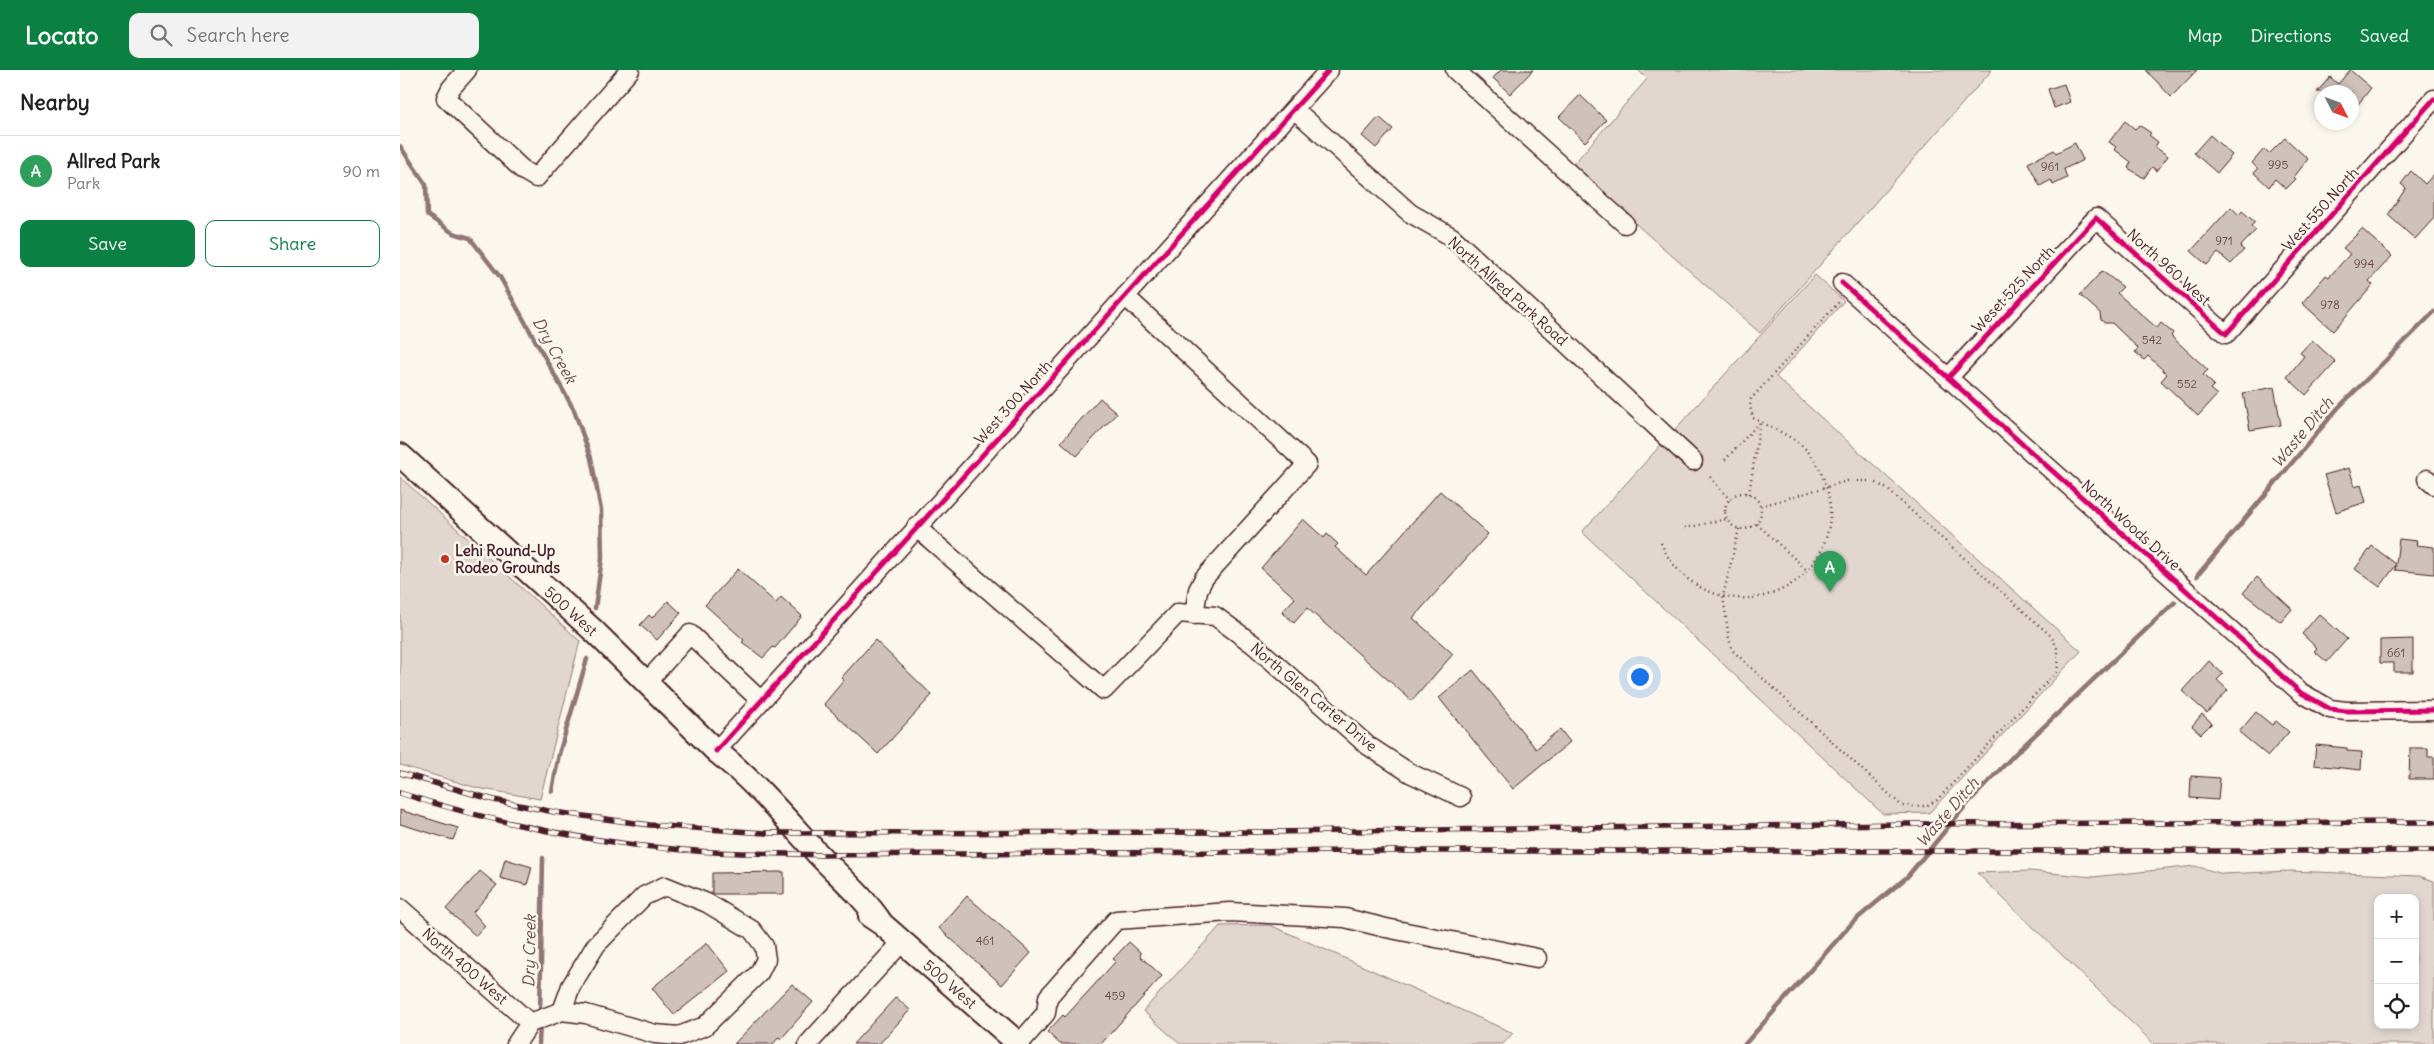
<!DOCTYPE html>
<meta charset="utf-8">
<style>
body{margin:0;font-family:Delius,sans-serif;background:#f2f2f2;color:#222}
.controls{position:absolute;right:15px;bottom:15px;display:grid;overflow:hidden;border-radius:10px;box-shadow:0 2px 8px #0003}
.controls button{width:45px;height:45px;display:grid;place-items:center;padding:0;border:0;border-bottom:1px solid #e0e0e0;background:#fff;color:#222;font:25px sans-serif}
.compass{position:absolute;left:1914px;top:15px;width:45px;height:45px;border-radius:50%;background:#fff;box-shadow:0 2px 8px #0003;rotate:132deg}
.you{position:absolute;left:1239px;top:606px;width:18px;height:18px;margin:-12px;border:4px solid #fff;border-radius:50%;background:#1a73e8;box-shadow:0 0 0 8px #1a73e833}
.badge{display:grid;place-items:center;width:32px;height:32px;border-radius:50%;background:#0b8043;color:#fff;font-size:16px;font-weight:700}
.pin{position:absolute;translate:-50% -41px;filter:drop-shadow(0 1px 2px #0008)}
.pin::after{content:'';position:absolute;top:26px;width:18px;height:15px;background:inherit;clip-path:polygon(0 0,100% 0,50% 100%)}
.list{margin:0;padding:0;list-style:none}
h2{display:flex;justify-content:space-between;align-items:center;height:65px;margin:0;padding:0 20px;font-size:21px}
h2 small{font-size:16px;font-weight:400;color:#767676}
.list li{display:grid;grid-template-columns:32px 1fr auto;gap:15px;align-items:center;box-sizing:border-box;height:70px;padding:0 20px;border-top:1px solid #e0e0e0}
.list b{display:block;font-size:19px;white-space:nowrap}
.list p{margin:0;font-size:16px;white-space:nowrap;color:#767676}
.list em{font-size:16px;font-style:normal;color:#767676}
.actions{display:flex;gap:10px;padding:15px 20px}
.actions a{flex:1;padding:11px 0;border:1px solid #0b8043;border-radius:10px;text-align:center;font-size:18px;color:#0b8043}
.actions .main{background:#0b8043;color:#fff}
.icon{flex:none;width:28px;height:28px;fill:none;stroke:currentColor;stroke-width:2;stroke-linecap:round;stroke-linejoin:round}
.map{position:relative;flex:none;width:2034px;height:974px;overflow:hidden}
header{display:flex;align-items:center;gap:30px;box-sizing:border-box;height:70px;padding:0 25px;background:#0b8043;color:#fff}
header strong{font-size:24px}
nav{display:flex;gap:28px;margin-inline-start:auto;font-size:18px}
.search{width:350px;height:45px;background:#f2f2f2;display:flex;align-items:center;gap:12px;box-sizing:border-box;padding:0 18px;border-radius:10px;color:#767676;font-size:19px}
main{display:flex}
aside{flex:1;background:#fff}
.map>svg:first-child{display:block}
.green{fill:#e2d7d0;stroke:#967b7e;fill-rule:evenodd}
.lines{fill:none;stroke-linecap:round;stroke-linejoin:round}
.stream{stroke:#907477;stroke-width:4.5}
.building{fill:#cfc2bc;stroke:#4a1f2b}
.minor-casing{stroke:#4a1f2b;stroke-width:21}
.major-casing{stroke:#4a1f2b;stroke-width:26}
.path{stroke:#4a1f2b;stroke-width:2.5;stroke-dasharray:1 4;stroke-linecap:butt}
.minor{stroke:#fbf7ec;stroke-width:18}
.major{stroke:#fbf7ec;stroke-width:22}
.rail-casing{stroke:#4a1f2b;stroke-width:5.5}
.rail{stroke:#fbf7ec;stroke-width:4;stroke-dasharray:11;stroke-linecap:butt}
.cycleway-casing{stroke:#fbf7ec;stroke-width:8}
.cycleway{stroke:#d6006c;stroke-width:5}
.poi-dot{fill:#c8321e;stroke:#fbf7ec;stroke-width:2}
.labels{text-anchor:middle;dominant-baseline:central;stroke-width:5;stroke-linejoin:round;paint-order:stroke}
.number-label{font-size:12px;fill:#6b484f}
.street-label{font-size:15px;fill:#4a1f2b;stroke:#fbf7ec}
.poi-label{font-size:15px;font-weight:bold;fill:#4a1f2b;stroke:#fbf7ec;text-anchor:start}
.water-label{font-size:16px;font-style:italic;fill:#6d4a51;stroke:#fbf7ec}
</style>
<header>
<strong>Locato</strong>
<div class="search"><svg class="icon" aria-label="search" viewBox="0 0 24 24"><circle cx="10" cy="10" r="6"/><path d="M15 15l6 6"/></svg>Search here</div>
<nav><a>Map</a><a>Directions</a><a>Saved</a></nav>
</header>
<main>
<aside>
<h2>Nearby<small></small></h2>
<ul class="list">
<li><span class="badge" style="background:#2e9e5b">A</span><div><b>Allred Park</b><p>Park</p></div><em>90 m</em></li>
</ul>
<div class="actions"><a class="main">Save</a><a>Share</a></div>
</aside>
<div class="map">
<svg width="2034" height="974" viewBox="0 0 2034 974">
<rect width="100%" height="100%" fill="#fbf7ec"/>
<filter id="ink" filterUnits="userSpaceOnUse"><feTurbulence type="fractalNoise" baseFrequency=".02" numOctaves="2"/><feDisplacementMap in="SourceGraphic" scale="10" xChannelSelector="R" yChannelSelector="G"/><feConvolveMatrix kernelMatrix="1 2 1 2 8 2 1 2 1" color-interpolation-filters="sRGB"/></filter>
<g filter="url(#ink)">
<path class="green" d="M1238,0H1592L1360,263L1171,97L1247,9Z
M1415,205L1444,231L1376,307L1681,581L1529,743L1483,744L1182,462Z
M0,407L180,571L140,729L77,718L0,695Z
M1795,796L1823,804L1890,801L2019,806L2034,811V974H1754L1577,803L1630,801L1693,807ZM1978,828H2015V955H1978Z
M870,855L1113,963L1103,974H780L743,941L820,856Z"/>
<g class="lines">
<path class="stream" d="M0,76L26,115L27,145L53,163L70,168L100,207L174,340L191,388L201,440L202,488L195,538
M1797,506L1938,338L2034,242
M152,721L159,684L187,589
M140,945L143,788
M139,974L140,953
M1345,974L1453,852L1507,807L1567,734L1616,683L1775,532"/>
</g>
<path class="building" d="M1101,0H1133L1110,24L1093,8Z
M1746,0H1797L1771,27Z
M1950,0L1971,18L1952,42V22H1917L1930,7L1938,14Z
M1664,14L1670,32L1654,38L1648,19Z
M1180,25L1206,50L1185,72L1159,47Z
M979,47L993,59L976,78L962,66Z
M1725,51L1735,59L1739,55L1751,63L1749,65L1758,72L1755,77L1768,86L1757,101L1752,97L1744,108L1728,98L1731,92L1714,79L1716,77L1709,72Z
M1810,65L1832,85L1817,103L1794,83Z
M1885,68L1908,89L1894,107L1896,109L1886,119L1875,109L1869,117L1854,103L1858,99L1852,93L1864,79L1869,84Z
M1675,73L1683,90L1664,99L1667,108L1653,115L1651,110L1640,116L1628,93L1654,80L1656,83Z
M2011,101L2025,114L2034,104V148L2015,169L1988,145L2006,118L2001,114Z
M1831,137L1839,145L1842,141L1855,152L1851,156L1856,160L1840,177L1844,180L1831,194L1818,183L1807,195L1791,181Z
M1962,159L1992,186L1969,211L1973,215L1933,261L1902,233L1926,205L1929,207L1950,184L1943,178Z
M1702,201L1723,217L1717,223L1757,258L1761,253L1773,263L1771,266L1808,300L1803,305L1814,315L1810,319L1817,325L1798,346L1761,311L1767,304L1748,286L1744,290L1735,282L1738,278L1712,253H1705L1701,250L1700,243L1680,225Z
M1912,270L1936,292L1906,325L1887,307L1904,286L1900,283Z
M1874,317L1881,355L1850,360L1843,323Z
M700,328L717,343L677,386L661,372Z
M1949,398L1955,417L1961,415L1966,432L1936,442L1924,405Z
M1040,421L1088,464L1013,548L1053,584L1012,631L907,538L894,553L882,542L895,528L861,498L903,449L924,468L927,464L938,474L935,477L966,505Z
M1999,469L2017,471L2016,475L2034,477V504L1995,500L1996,495L1980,517L1955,499L1972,476L1996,494Z
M338,499L376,533L381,527L402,546L375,578L373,577L363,588L342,572L344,570L305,535Z
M1857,507L1892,539L1881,552L1843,523Z
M268,531L281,543L257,570L240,555L249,545L252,548Z
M1919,544L1947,569L1927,592L1914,581L1917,578L1902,564Z
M2013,569V602H1994V593H1980V570Z
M475,570L532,625L478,684L424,634L444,610L441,608Z
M1809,591L1823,604L1817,610L1828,620L1807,643L1782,621Z
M1073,600L1136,679L1160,659L1170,672L1113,719L1039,628Z
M1856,642L1872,655L1876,651L1889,662L1868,686L1839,662Z
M1802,644L1812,653L1801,664L1792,656Z
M1916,675L1947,678V681L1962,682L1961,700L1914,695Z
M2010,678H2028V687H2034V709H2009Z
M1791,706L1820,708L1818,730L1790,728Z
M0,740L58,758L53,770L0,754Z
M105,789L132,797L127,815L100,808Z
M80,801L97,815L73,842L85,856L76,866L46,839Z
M384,802V824H312V803Z
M567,826L631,883L602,915L539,858Z
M729,872L741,883L740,886L762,906L701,974H660L647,962L663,945L665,947L716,891L713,889Z
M307,873L329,901L274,945L252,918Z
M392,914L413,932L381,969L379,967L373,974H334Z
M496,927L510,940L479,974H453Z"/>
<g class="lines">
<g class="minor-casing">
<path id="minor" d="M67,0L51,18L46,28L124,101L136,108L230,0
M1055,0L1225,154
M894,39L1010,143L1052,167L1293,391
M1442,213L1900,622L1930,639L1946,641L2034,640
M725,226L907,394L804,508L798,520L794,545
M1548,308L1696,148L1826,264L2034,29
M2027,409L2034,415
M516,457L704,620L778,543L815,546L853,574L967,675L1010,703L1061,727
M246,613L290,564L361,631
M316,681L929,0
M0,838L130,953
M130,953L162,941L186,944L255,964L279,966L305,956L359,903L366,889L364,876L352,860L307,833L265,816L244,826L196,875L171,916L162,941
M116,974L130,953
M408,974L502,872
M619,974L646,943L648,927L716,850L830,842L945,848L986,858L1137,888"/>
</g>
<g class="major-casing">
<path id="major" d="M0,385L195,562L316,681C354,711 385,748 418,784C440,807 464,827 482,854
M470,846L482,854L619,974"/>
</g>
<path class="path" d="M1325,390L1359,353
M1310,407L1330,430
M1325 441a18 18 0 1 1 36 0a18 18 0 1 1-36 0Z
M1349,424L1360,352
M1357,454L1408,501
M1285,458L1327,449
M1339,459L1323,526L1329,569L1333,581L1502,736H1526L1537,730L1657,601C1660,586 1659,578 1650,565L1487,419L1473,411H1447L1361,436
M1261,473C1292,547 1397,547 1425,471C1431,454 1432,436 1427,419C1422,402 1414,385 1400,374C1387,364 1368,356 1353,348L1350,336L1351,329L1440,231"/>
<use href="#minor" class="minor"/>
<use href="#major" class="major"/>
<g class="rail-casing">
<path id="rail" d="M0,703L94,730L154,742L250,755L365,763L867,762L1503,754L2034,752
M0,723C92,752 186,772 283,780C328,784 374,783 419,785L967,781H2034"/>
</g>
<use href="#rail" class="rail"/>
<g class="cycleway-casing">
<path id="cycleway" d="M1442,213L1900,622L1930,639L1946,641L2034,640
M1548,308L1696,148L1826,264L2034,29
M316,681L929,0"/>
</g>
<use href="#cycleway" class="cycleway"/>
</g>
</g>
<circle class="poi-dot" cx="45" cy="489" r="5"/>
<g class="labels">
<g class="number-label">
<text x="1878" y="94">995</text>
<text x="1650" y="96">961</text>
<text x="1824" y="170">971</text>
<text x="1964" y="193">994</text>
<text x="1930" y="234">978</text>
<text x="1752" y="269">542</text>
<text x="1787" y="313">552</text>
<text x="1996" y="582">661</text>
<text x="585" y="870">461</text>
<text x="715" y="925">459</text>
</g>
<g class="street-label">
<text transform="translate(1920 139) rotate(-48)">West 550 North</text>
<text transform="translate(1769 197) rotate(42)">North 960 West</text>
<text transform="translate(1613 219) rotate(-47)">Weset 525 North</text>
<text transform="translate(1108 221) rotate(42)">North Allred Park Road</text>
<text transform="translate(613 332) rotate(-48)">West 300 North</text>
<text transform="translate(1731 455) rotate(42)">North Woods Drive</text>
<text transform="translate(171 541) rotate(42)">500 West</text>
<text transform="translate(914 627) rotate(40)">North Glen Carter Drive</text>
<text transform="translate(65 896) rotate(41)">North 400 West</text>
<text transform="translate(550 914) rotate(41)">500 West</text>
</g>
<g class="poi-label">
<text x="55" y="480">Lehi Round-Up<tspan x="55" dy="17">Rodeo Grounds</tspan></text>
</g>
<g class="water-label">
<text transform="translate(155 280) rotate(61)">Dry Creek</text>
<text transform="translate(1902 362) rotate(-50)">Waste Ditch</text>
<text transform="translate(1547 742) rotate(-49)">Waste Ditch</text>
<text transform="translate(129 881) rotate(-89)">Dry Creek</text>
</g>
</g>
</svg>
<div class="controls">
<button>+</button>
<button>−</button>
<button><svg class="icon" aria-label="locate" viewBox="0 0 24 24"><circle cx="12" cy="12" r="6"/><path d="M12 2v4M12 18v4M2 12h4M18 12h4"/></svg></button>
</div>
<svg class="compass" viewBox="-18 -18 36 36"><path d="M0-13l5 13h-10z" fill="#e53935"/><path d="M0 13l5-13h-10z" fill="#767676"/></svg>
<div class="you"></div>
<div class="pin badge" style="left:1430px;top:522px;background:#2e9e5b">A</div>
</div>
</main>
